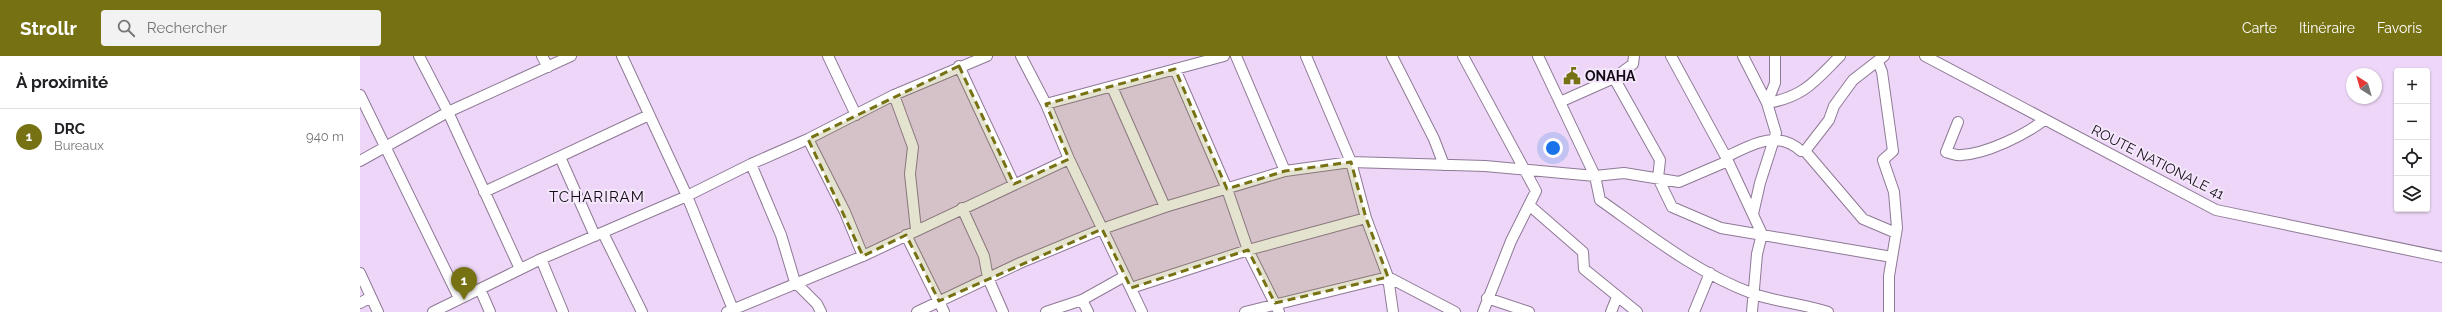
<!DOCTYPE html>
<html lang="fr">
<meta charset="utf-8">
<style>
body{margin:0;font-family:Raleway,sans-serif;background:#f2f2f2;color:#202124}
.controls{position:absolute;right:12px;top:12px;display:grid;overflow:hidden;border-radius:4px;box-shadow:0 1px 3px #0004}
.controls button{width:36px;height:36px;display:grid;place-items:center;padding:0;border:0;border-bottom:1px solid #e0e0e0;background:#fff;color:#202124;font:20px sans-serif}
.compass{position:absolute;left:1986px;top:12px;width:36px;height:36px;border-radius:50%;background:#fff;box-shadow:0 1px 3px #0004;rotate:323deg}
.you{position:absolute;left:1193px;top:92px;width:14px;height:14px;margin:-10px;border:3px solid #fff;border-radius:50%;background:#1a73e8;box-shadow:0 0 0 6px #1a73e833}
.badge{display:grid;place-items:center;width:26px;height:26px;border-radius:50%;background:#767113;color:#fff;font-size:13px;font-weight:700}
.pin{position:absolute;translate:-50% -33px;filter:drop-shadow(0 1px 2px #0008)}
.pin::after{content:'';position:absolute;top:21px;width:14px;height:12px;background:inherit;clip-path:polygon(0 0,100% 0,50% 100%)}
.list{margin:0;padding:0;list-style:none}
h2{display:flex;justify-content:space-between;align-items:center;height:52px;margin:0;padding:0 16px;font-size:17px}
h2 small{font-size:13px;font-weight:400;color:#757577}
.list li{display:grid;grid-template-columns:26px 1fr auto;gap:12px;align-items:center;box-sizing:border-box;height:56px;padding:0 16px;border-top:1px solid #e0e0e0}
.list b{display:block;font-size:15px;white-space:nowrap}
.list p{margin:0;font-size:13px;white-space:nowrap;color:#757577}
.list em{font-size:13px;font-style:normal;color:#757577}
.icon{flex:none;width:22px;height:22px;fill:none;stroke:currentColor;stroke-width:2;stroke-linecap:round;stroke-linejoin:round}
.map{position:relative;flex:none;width:2082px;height:256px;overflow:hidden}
header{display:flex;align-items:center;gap:24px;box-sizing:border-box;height:56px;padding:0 20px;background:#767113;color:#fff}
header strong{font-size:19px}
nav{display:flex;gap:22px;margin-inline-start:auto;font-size:14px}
.search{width:280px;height:36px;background:#f2f2f2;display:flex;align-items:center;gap:10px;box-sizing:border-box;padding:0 14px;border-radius:4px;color:#757577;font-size:15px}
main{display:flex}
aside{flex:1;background:#fff}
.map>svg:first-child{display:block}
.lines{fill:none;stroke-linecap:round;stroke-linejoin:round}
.minor-casing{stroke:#8e7996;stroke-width:12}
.minor{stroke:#fff;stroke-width:10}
.marked{fill:#767113;fill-opacity:0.2;stroke:#767113;stroke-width:3;stroke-dasharray:8 5;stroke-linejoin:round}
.labels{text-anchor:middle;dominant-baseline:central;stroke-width:4;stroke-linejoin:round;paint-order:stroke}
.poi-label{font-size:14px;font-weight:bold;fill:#120b15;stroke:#f5e7fb;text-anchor:start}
.street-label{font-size:14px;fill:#120b15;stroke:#f5e7fb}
.neighbourhood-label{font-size:15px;letter-spacing:1px;fill:#120b15;stroke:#f5e7fb}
</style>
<header>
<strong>Strollr</strong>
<div class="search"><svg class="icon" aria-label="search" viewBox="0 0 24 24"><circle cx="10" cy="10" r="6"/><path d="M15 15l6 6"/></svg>Rechercher</div>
<nav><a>Carte</a><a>Itinéraire</a><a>Favoris</a></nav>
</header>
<main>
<aside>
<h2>À proximité<small></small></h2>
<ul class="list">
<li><span class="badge">1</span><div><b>DRC</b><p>Bureaux</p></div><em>940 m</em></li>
</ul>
</aside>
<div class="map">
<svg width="2082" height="256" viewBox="0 0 2082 256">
<rect width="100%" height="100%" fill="#edd6f7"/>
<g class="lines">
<g class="minor-casing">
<path id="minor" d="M59,0L88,56L160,213
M182,0L188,11
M262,0L327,140L374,256
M468,0L496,59
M661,0L686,48L709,103L782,256
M876,0L925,115
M946,0L991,106L1006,162L1028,221L1033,256
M1032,0L1074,83L1084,109
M1103,0L1176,135L1151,185L1123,256
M1178,0L1235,120L1240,144C1288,178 1338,218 1394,238C1417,246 1444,248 1468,256
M1311,0L1366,101L1402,178L1397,198L1392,256
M1383,0L1407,47L1416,77L1400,127L1393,158
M1565,0L1856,154L2082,201
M1518,6L1522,16L1533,95L1523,104L1534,136L1537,172L1529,220V256
M599,10L654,128
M815,13L867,133L888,194L919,256
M1254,22L1300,104L1298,122L1312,151L1361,172L1532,201
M752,31L805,151
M0,39L99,242
M534,39L553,91L550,118L556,174
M1200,46L1254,22L1273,8L1274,0
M1407,47C1444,41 1455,25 1480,0
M1407,47L1415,27V0
M686,48L864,0
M1598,66L1586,96C1591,97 1596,100 1601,99C1626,98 1665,79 1684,64
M448,83L485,156L503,200
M1445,95L1503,163L1536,177
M200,101L235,180
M1366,101C1391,89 1417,73 1441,95H1445L1469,64L1474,50L1493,24L1524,0
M0,105L88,56L211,0
M391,108L421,179L435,226L457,248L461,256
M124,136L289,59
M1169,149L1223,196L1224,213L1277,256
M602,152L624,200L628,222L643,256
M243,177L282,256
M546,179L584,256
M181,203L203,256
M0,217L18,256
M771,232L888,194L1006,162
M120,233L130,256
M1127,242L1169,256
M722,244L728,256
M0,247L11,241
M73,256L181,203L327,140L391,108L448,83L534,39L627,0
M367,256L503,200L709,103
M557,256L660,207L742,173L805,151L925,115L991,106L1125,110L1235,120L1264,117L1319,126L1368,105
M686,256L722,244L765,220
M885,256L1028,221L1095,256
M1251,256L1257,241
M1334,256L1350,217"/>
</g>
<use href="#minor" class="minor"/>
</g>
<path class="marked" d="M599,10L654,128L709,103L686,48L815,13L867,133L925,115L991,106L1006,162L1028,221L915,247L888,194L771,232L742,173L579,245L546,179L503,200L448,83Z"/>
<defs>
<g id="civic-bare" transform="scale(1.38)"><path d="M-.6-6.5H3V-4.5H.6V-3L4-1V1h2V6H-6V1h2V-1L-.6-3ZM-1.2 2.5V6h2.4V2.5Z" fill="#767113" stroke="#f5e7fb" stroke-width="2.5" paint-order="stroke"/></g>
</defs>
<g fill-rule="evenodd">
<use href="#civic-bare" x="1212" y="20"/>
</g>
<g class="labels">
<g class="poi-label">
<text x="1225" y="20">ONAHA</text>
</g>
<g class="street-label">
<text transform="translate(1798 106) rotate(27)">ROUTE NATIONALE 41</text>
</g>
<g class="neighbourhood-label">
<text x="237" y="141">TCHARIRAM</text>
</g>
</g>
</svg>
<div class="controls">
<button>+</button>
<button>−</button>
<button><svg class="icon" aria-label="locate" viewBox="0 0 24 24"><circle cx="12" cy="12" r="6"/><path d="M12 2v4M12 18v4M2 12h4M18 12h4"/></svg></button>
<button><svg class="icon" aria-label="layers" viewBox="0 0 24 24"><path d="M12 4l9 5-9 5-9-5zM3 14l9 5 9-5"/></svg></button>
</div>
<svg class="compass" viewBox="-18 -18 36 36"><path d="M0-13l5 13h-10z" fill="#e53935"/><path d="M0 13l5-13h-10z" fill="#757577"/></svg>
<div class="you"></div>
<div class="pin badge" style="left:104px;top:244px">1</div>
</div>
</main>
